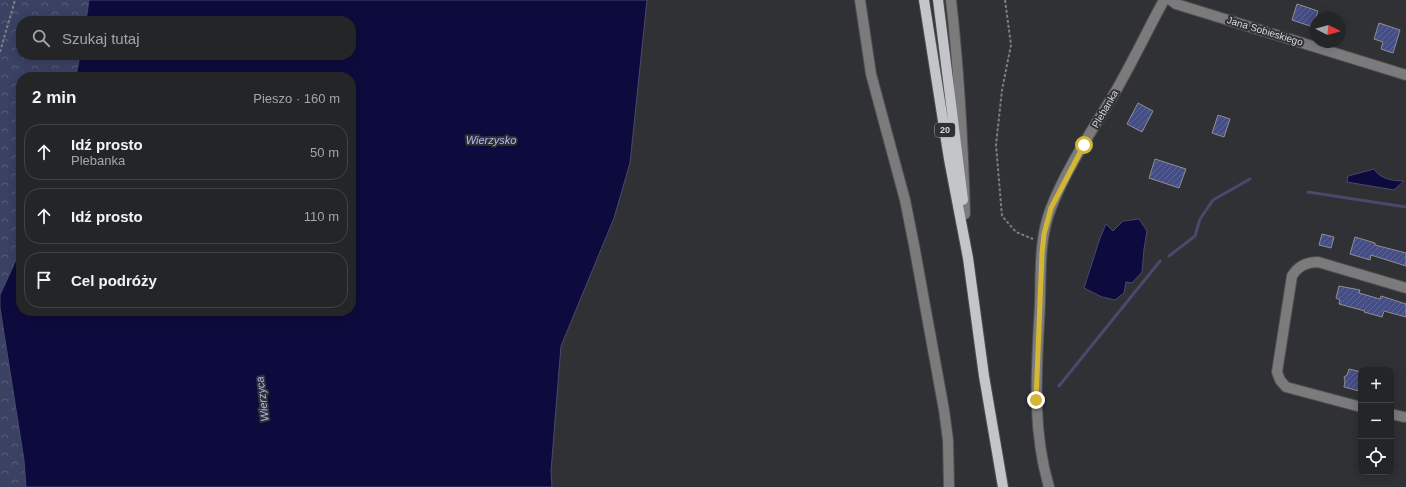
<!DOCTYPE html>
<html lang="pl">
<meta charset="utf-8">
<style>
body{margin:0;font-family:Helvetica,sans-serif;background:#2c2d2f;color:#f1f3f6}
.controls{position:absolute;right:12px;bottom:12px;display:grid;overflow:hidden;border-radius:8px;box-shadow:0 2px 10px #0003}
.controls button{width:36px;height:36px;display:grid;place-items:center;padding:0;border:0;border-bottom:1px solid #414244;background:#242527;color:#f1f3f6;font:20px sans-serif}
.compass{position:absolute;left:1310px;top:12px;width:36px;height:36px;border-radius:50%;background:#242527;box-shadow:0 2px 10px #0003;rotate:96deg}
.stop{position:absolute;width:12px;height:12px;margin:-9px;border:3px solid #d4b635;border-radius:50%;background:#fff}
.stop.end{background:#d4b635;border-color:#fff;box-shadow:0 1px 4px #0008}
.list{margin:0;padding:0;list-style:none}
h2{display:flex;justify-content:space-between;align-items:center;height:52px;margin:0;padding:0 16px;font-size:17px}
h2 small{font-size:13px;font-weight:400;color:#a3a5a7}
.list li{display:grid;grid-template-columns:26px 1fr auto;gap:12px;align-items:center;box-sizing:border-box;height:56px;margin:0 8px 8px;padding:0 8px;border:1px solid #414244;border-radius:16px}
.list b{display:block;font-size:15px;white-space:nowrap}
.list p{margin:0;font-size:13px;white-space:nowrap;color:#a3a5a7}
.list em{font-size:13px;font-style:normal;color:#a3a5a7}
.icon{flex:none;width:22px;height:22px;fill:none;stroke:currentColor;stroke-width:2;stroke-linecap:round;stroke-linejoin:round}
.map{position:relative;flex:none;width:1406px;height:487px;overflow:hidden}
.search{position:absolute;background:#242527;box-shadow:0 2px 10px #0003;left:16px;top:16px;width:340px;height:44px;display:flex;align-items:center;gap:10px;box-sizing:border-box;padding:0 14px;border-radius:16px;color:#a3a5a7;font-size:15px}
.panel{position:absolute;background:#242527;box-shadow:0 2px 10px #0003;left:16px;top:72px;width:340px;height:244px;border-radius:16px}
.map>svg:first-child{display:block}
.forest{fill:url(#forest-crowns)}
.water{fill:#0d0b3d;stroke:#4a486c}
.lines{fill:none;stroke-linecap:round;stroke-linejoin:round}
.stream{stroke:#4a486c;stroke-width:3}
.building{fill:url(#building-hatch);stroke:#8e8f92}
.minor-casing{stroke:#4e4f52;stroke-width:12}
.major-casing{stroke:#4e4f52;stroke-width:12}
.path{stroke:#7d7e81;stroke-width:2;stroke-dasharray:3 2;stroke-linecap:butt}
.minor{stroke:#7b7b7c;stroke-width:10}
.major{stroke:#c4c5c8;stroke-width:10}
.route{stroke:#d4b635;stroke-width:5}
.labels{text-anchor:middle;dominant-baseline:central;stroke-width:4;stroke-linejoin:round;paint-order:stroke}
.shield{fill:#303134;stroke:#a5a6a8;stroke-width:1}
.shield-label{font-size:9px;font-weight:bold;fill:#d7d8da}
.street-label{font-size:10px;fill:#d7d8da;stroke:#303134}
.water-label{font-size:11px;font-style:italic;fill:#adbafe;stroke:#303134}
</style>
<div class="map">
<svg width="1406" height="487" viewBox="0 0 1406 487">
<defs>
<pattern id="forest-crowns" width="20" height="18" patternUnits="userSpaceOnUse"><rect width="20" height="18" fill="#3b4163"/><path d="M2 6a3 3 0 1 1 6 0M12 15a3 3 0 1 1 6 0" fill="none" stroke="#575c79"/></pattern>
<pattern id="building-hatch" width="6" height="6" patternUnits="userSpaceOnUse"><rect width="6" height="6" fill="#454d85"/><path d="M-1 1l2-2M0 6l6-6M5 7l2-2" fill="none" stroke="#5f6696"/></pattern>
</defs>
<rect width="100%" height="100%" fill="#303134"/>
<path class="forest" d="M0,0H89L86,21H21V55H80L76,77H21V249L0,295Z
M0,308L24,460L26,487H0Z"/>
<path class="water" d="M89,0H647L630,163L614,218L561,346L551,471L552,487H26L24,460L0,308V295L21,249V311H351V77H76L80,55H351V21H86Z
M1374,169C1380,179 1393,181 1404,181L1394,190L1347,182L1348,176Z
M1139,219L1147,231L1144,249L1142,272L1132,283L1126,282L1124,293L1115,300L1102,297L1084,288L1100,238L1106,224L1113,231L1123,221Z"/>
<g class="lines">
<path class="stream" d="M1308,192L1406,207
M1169,256L1195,236L1200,219L1213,200L1250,179
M1059,386L1160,261"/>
</g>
<path class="building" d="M1297,4L1318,11L1313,27L1292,20Z
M1379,23L1400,30L1393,53L1381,49L1383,42L1374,39Z
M1138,103L1153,111L1142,132L1127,124Z
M1218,115L1230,119L1224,137L1212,133Z
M1155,159L1186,169L1179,188L1149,178Z
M1322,234L1334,237L1331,248L1319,245Z
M1355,237L1375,243V245L1406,253V266L1371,255L1370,260L1350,254Z
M1339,286L1360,290L1359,293L1380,299L1381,296L1406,304V317L1384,311L1382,317L1364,312L1365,311L1339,304L1340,300L1336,298Z
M1349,369L1361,372V389H1359V391L1344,387L1345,381L1344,377L1347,375Z"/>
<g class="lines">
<g class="minor-casing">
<path id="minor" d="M860,0L871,74L905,200L914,245L944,410L948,440L949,487
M951,0C959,71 963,142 965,214
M1171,0L1176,4L1406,75
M1361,407L1286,387L1280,380L1277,372L1292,276C1298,266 1306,262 1318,262L1406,288
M1391,414L1404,417
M1049,487C1031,426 1037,366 1040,303C1041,272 1039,238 1051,208C1067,167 1092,131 1114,94C1132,63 1147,31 1164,0"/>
</g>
<g class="major-casing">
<path id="major" d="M924,0L949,159L968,258L984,376L1003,487
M938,0L963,200"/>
</g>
<path class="path" d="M1005,0L1011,45L1002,90L996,145L1002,216L1016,232L1033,239
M0,52L15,0"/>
<use href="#minor" class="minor"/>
<use href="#major" class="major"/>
</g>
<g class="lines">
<path class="route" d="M1036,400L1042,253L1044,234L1051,208L1084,145"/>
</g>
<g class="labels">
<rect class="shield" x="935" y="123" width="20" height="14" rx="3"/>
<g class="shield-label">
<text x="945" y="130">20</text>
</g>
<g class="street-label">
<text transform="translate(1265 31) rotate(17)">Jana Sobieskiego</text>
<text transform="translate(1105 109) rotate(-60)">Plebanka</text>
</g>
<g class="water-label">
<text x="491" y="140">Wierzysko</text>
<text transform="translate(262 399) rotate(-97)">Wierzyca</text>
</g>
</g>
</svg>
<div class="controls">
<button>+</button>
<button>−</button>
<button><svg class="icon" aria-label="locate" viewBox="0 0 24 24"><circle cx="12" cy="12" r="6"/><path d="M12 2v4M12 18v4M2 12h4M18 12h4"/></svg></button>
</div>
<svg class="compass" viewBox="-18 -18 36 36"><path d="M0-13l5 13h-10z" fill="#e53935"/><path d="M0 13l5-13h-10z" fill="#a3a5a7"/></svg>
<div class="stop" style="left:1084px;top:145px"></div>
<div class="stop end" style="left:1036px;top:400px"></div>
<div class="search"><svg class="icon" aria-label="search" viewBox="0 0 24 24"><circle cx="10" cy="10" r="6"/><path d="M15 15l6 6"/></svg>Szukaj tutaj</div>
<section class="panel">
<h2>2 min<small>Pieszo · 160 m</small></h2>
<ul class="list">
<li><svg class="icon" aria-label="ahead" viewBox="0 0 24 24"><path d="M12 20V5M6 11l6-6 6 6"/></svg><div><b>Idź prosto</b><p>Plebanka</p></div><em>50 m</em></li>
<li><svg class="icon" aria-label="ahead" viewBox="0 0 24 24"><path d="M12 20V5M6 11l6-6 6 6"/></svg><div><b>Idź prosto</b></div><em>110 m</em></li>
<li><svg class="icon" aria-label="arrive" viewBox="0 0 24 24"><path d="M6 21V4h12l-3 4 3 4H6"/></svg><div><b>Cel podróży</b></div></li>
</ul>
</section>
</div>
